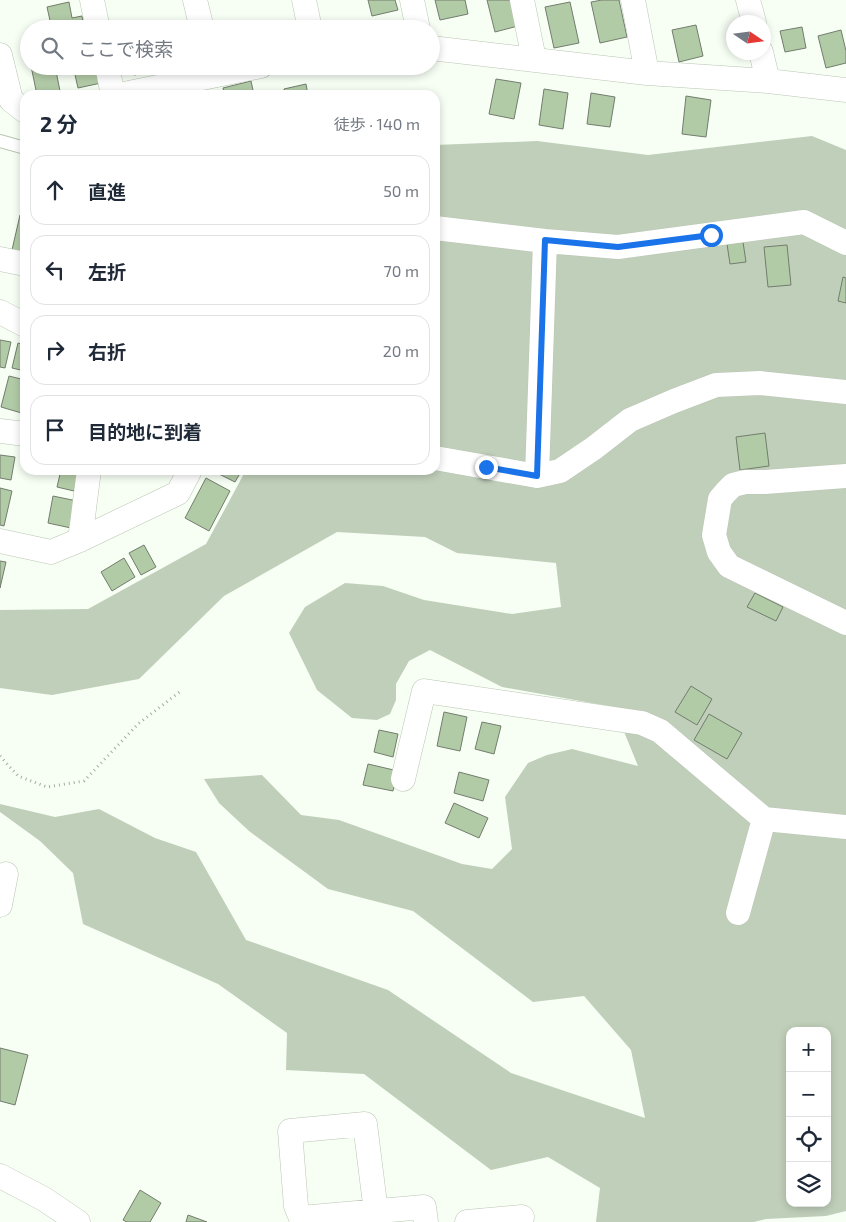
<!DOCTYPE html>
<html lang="ja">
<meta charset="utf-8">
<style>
body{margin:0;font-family:"Exo 2","Noto Sans JP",sans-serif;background:#f2f2f3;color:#1f2937}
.controls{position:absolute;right:15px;bottom:15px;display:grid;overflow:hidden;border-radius:10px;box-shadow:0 2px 8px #0003}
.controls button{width:45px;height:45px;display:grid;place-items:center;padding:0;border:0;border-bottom:1px solid #e0e1e3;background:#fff;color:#1f2937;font:25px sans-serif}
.compass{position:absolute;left:726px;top:15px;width:45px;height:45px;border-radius:50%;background:#fff;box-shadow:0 2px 8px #0003;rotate:103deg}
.stop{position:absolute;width:15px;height:15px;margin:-11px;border:4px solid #1a73e8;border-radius:50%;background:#fff}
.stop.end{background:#1a73e8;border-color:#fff;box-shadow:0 1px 5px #0008}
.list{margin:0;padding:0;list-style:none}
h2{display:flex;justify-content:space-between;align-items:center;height:65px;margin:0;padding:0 20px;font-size:21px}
h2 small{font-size:16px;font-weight:400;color:#747a83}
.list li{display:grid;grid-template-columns:32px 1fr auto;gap:15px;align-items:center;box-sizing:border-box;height:70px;margin:0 10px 10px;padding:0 10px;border:1px solid #e0e1e3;border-radius:15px}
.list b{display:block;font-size:19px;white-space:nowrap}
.list em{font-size:16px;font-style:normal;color:#747a83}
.icon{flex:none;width:28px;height:28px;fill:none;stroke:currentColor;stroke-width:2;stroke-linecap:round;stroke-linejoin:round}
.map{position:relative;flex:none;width:846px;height:1222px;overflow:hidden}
.search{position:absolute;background:#fff;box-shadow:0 2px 8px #0003;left:20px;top:20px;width:420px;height:55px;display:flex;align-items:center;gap:12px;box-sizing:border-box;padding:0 18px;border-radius:28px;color:#747a83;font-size:19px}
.panel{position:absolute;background:#fff;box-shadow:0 2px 8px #0003;left:20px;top:90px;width:420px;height:385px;border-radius:15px}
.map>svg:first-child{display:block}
.green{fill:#c0cfba;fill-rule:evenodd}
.building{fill:#b2cba7;stroke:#727d6d}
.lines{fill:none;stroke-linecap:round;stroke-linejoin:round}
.lane-casing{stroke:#bac6b4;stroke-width:14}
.street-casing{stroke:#bac6b4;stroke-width:25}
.path{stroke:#a5aca3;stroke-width:3;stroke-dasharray:1 4;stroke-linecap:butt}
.lane{stroke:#fff;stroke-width:12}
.street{stroke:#fff;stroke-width:24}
.route{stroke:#1a73e8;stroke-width:6}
</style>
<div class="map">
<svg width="846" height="1222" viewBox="0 0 846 1222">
<rect width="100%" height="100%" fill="#f7fef4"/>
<path class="green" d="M812,136L846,150V1211L826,1216L766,1219L754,1222H596L600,1188L548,1157L491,1170L364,1074L286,1070L287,1033L218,984L83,924L73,873L40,841L0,812V804L55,817L99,809L155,838L196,852L246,940L388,990L511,1073L645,1118L631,1050L584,996L533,1002L413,911L328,889L249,831L219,803L204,779L262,775L301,815L339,820L462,864L492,869L512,849L505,797L528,763L547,755L572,749L638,766L614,707L502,687L430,650L409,661L396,684V700L390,714L377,720L352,718L317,690L289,633L305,607L345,583L383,586L424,600L512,614L561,607L556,563L457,553L425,537L337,532L224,596L139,679L52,695L0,688V610L88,609L206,544L246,470H435V145L537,141L648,155ZM790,1031H827V1203H790Z"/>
<path class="building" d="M368,0H395L398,10L372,16Z
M435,0H465L468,14L440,20Z
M487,0H511L518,26L495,32Z
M602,0H619L627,37L600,43L591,2Z
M69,2L72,18L82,16L84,29H58L57,23L51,25L47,7Z
M570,2L579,43L554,48L545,7Z
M696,25L703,56L679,62L672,30Z
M802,27L806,48L785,52L780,31Z
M841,30L846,51V63L826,68L818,36Z
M31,66H55L60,91L37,95Z
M73,66H97L101,83L78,88Z
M132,66H159L160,70L134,75Z
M496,79L521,83L514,119L489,114Z
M251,81L254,95H225L223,88Z
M306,84L308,95H285L284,89Z
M544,89L568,93L563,129L539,125Z
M591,93L615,97L610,127L587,124Z
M686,96L711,100L706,137L682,134Z
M20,215L25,216V253L12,250Z
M743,242L746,262L730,264L727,244Z
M787,245L791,285L768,287L764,247Z
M843,277L846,278V303L838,301Z
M0,340L11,342L5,368L0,367Z
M18,343L25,345V371L12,368Z
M9,376L25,380V414L1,407Z
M765,433L769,466L740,470L736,437Z
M0,455L15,457L11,480L0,478Z
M61,470H79L74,491L57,487Z
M211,470H242L235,482Z
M206,478L230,491L209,531L185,518Z
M0,488L12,491L4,526L0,525Z
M53,496L77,501L71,528L48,523Z
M144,545L156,567L141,575L129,553Z
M124,558L135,577L112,591L101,572Z
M0,561L6,562L0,588Z
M755,593L783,607L776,621L747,607Z
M691,686L712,699L697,725L675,712Z
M444,712L467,717L460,751L437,746Z
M709,714L742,733L727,759L694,740Z
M482,722L501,726L494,754L475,749Z
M379,730L398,734L393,757L374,752Z
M368,764L398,771L393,791L363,785Z
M459,772L489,780L483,801L454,793Z
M454,803L488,818L479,838L445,823Z
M0,1048L28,1055L15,1105L0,1101Z
M140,1190L161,1203L150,1222H127L123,1220Z
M188,1215L207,1222H186Z"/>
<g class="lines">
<g class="lane-casing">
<path id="lane" d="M0,141L25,148"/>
</g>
<g class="street-casing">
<path id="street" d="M92,0L98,29
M195,0L202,29
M304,0L310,29
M412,0L418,29
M522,0L534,59
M633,0L647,73
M748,0L754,22
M431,48L647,73L768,81L846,90
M761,52L768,81
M0,55L11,100L25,111
M107,66L113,95
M119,95L261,66
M435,228L545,241L618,247L804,222L846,243
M0,259L25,264
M0,312L25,325
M0,431L25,434
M435,458L537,476L560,471L594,448L630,420L674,401L716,385L760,383L846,392
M537,476L545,241
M846,476L765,482H745L733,485L726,492L720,499L714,535L719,552L729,566L846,623
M80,540L89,470
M0,541L51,552L80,540L178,493L190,470
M403,779L424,691L642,723L660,731L764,819L846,827
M0,905L6,874
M738,913L764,819
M0,1176L44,1199L78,1222
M376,1212L365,1124L290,1131L296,1206L301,1218L424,1207L426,1222
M467,1222L522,1217"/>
</g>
<path class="path" d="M0,756L18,776L47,787L84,781L138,724L182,690"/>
<use href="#lane" class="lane"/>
<use href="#street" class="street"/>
</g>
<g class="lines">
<path class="route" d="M486,467L537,476L545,240L618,247L711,235"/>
</g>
</svg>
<div class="controls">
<button>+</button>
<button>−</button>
<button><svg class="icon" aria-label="locate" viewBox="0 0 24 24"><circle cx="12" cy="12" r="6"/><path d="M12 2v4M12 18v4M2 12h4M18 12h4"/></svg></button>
<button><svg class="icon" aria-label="layers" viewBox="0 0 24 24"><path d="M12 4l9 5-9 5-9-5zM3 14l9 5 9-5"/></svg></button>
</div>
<svg class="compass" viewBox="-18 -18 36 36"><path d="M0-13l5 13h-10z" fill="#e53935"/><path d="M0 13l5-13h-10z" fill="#747a83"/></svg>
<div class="stop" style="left:711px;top:235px"></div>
<div class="stop end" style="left:486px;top:467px"></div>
<div class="search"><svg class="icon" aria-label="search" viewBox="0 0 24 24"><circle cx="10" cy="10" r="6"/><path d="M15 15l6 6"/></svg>ここで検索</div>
<section class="panel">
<h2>2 分<small>徒歩 · 140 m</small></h2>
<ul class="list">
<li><svg class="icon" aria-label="ahead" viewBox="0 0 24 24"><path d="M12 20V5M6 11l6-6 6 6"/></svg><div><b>直進</b></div><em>50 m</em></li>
<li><svg class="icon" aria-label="left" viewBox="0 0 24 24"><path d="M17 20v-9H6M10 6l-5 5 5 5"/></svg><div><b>左折</b></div><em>70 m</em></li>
<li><svg class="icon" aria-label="right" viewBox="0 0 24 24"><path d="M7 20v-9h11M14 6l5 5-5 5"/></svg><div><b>右折</b></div><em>20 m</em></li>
<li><svg class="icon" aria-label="arrive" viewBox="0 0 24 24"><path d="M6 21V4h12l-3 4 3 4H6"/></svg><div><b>目的地に到着</b></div></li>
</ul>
</section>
</div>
